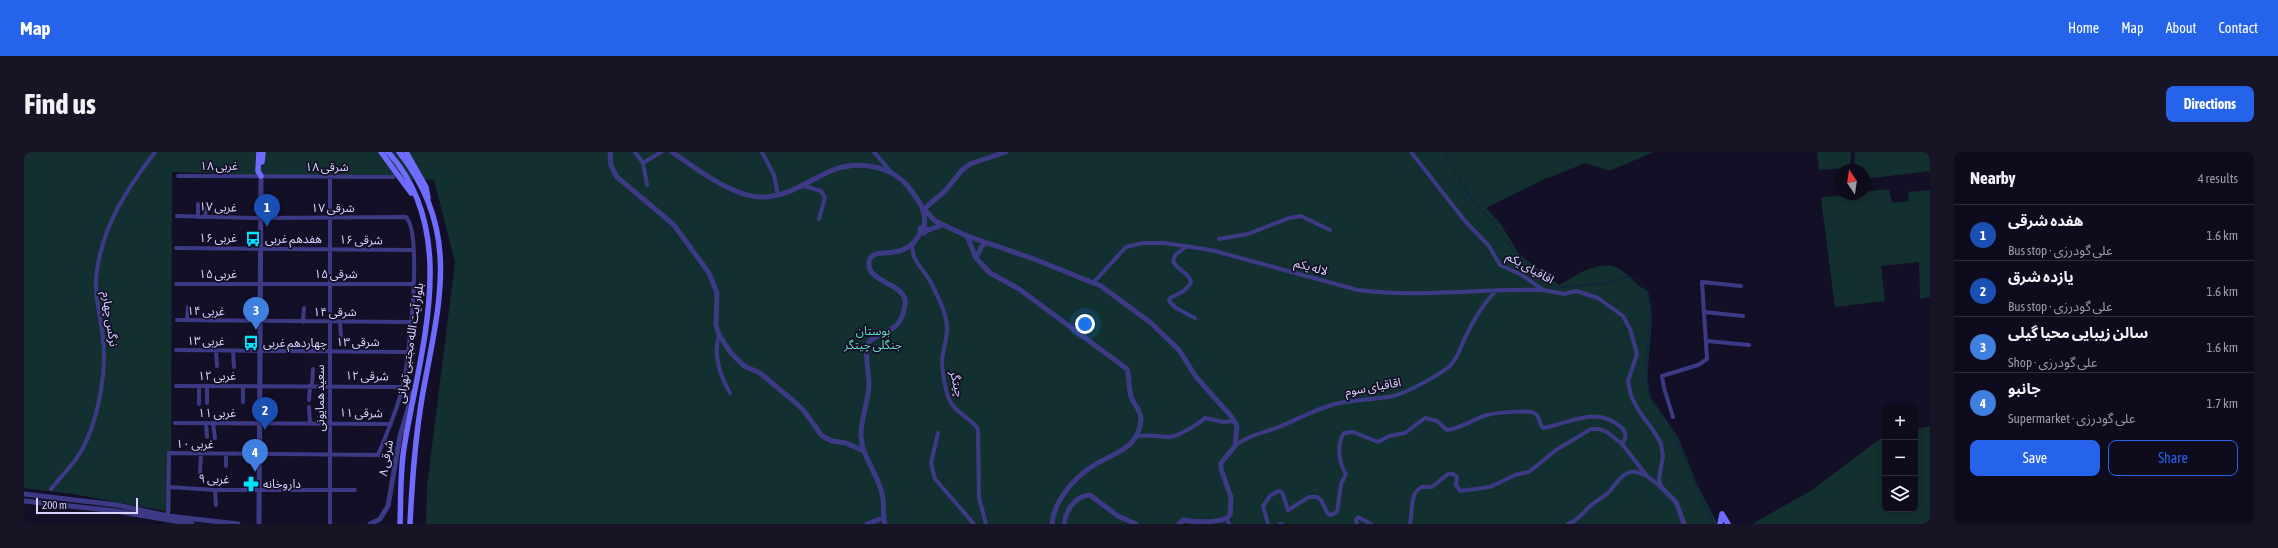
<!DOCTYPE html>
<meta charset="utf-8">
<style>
body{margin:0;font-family:"Asap Condensed","Noto Sans Arabic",sans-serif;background:#171425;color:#f1f3f6}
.controls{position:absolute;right:12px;bottom:12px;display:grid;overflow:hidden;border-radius:8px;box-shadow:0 2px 6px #0003}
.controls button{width:36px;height:36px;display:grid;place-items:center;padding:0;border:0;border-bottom:1px solid #2e2b3b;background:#0e0b1c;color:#f1f3f6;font:20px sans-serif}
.compass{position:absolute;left:1810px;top:12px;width:36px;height:36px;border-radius:50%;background:#0e0b1c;box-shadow:0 2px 6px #0003;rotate:347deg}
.scale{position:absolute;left:12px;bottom:10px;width:102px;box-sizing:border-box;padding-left:4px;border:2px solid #d9d4ff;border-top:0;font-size:11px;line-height:14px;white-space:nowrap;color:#d9d4ff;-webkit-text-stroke:3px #130f26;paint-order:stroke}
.you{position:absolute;left:1061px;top:172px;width:14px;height:14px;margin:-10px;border:3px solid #fff;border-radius:50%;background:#1a73e8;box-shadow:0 0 0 6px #1a73e833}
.badge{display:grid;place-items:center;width:26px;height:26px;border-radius:50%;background:#2563eb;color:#fff;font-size:13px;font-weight:700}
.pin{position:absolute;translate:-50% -33px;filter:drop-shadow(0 1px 2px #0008)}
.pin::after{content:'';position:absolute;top:21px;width:14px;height:12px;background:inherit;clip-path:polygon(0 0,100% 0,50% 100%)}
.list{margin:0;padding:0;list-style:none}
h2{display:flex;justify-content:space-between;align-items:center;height:52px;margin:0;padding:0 16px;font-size:17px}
h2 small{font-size:13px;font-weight:400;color:#9b9ba3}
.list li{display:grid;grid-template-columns:26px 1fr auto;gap:12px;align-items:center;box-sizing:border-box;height:56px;padding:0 16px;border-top:1px solid #2e2b3b}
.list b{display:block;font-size:15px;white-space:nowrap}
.list p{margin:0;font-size:13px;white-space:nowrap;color:#9b9ba3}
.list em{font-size:13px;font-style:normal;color:#9b9ba3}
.actions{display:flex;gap:8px;padding:12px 16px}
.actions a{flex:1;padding:9px 0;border:1px solid #2563eb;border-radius:8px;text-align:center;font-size:14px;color:#2563eb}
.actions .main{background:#2563eb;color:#fff}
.icon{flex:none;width:22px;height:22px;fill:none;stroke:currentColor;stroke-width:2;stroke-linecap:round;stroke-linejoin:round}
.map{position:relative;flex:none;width:1906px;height:372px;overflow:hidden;border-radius:8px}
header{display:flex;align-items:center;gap:24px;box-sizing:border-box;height:56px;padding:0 20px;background:#2563eb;color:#fff}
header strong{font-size:19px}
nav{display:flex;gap:22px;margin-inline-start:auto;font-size:14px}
.intro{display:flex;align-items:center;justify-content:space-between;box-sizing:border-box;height:96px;padding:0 24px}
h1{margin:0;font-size:28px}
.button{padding:10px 18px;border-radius:8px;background:#2563eb;color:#fff;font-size:14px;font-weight:700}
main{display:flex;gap:24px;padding:0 24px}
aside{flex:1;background:#0e0b1c;border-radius:8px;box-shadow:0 2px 6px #0003}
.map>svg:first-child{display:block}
.green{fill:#12302f}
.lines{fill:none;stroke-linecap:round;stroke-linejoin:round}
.stream{stroke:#0c2248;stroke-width:1}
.minor{stroke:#3d3a85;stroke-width:4}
.tertiary{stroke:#3d3a85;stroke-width:5}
.secondary{stroke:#6f6bff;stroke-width:5.5}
.labels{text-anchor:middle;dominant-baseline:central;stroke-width:3.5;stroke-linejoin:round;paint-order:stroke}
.street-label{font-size:12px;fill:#d9d4ff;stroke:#130f26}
.poi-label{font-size:12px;fill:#d9d4ff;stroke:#130f26;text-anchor:start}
.park-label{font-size:12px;fill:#5fe0c0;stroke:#130f26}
</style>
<header>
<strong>Map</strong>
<nav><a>Home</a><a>Map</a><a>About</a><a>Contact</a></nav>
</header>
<div class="intro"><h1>Find us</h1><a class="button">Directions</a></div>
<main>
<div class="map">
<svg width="1906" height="372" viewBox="0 0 1906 372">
<rect width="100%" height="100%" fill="#130f26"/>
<path class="green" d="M0,0H1630L1585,19L1562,11L1521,27L1462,56L1476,71L1495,102L1535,133C1552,124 1574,107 1594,116C1605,122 1611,133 1624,139L1628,167L1623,227L1627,247L1654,285L1673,332L1693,371L1698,372H402L403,334L431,110L410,28L148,20L147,360L48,342L0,336Z
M1793,0H1827L1826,16L1795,18Z
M1831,0H1905L1906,19L1840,27V18H1830Z
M1865,37L1868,51L1885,49L1884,40L1906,38V145L1896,147L1895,110L1857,114L1861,149L1811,155L1797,47L1799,45L1840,42V40Z
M1906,274V372H1728L1788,338L1861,283V357H1891V277Z"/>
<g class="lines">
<path class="stream" d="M1420,0L1449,50L1469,70L1489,98L1514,122L1534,136L1583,131L1598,125L1612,126L1621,135L1628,151L1622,209L1625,243L1647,275L1689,372"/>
<path class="minor" d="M611,0L619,11L623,33
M738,0L750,23L754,43
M850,0L867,20
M1387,0L1441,69L1465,94L1476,113L1498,123L1519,138L1540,142L1552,139L1574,146L1599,164L1606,177L1613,202L1604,229L1607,244L1615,259L1631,281L1637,292L1639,304L1635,326L1637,335
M619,11L637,0
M154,24L369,25
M780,34L797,39L801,46L795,67
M174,52V65
M181,65L182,57
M1195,87L1224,82L1265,66L1277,64L1306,78
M888,93C889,112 898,114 906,129C911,139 917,150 920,160C927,179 920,190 918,208C918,219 921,237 925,247C931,261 946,265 954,277L955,346L962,372
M1163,94L1152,102L1149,109C1153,119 1166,120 1167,131L1160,139L1146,146L1145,149L1152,156L1171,166
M152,96L390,98
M1069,131L1102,95L1119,91H1140L1187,98L1334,138C1396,146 1457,136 1519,138
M152,132H389
M1680,160L1719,164
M153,168L387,170
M163,168L164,155
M279,170L280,156
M316,170L317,185
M695,183C689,203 696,224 706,241
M1683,189L1725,193
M152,198L384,200
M192,199L193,214
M209,199L210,215
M152,234L378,235
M175,234V252
M219,234V250
M288,234L289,217
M285,248L286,234
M183,251V234
M285,255L286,271
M1649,265L1640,236L1638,224L1674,213L1683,207L1678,130L1717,134
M151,271L367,272
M182,271L183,285
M189,271L191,286
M914,281L907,311L911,327L950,372
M1111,285C1123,281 1133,285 1145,285C1153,285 1175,272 1181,266L1200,270L1210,269
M1211,294C1224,283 1239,281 1255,275C1274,267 1292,257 1311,252C1330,247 1350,248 1369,244C1385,240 1399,231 1413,223C1433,211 1432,205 1441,186C1449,169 1459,151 1473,138
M202,314V302
M176,321L177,302
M145,335L191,338H331
M27,337C35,327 44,318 52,307C73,278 83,222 79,187C77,163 69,143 73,118C80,71 103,37 131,0
M191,338L192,353
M144,364L145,301L354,303C363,281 373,258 379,234C385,207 399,82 382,65L235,66L153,64
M1203,367L1205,372
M306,372V25
M1244,372L1239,354L1246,344L1254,339L1258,340L1264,358L1285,345H1293L1297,348L1304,362L1307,363L1313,360L1317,332L1322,322C1315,311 1312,293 1320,281L1329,280L1354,290L1365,284L1381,281L1401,266L1413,269L1423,278C1439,276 1449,267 1463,263C1471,261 1506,257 1512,262C1516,266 1515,272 1519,276C1546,272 1572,252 1598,276C1603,281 1602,287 1598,292L1623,324L1637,335
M1256,372H1258
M1333,372L1332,368L1334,365L1347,372
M1386,372C1389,361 1385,340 1398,335C1401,334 1405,336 1408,335L1424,322H1429L1433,325L1432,333L1436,339L1466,335L1491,323L1505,320L1532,298L1567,277H1575L1583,280L1598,292
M1544,372C1556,368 1560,358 1570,351C1574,347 1581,345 1585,340C1595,328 1602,313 1621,323"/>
<path class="tertiary" d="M586,0L587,14L593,25L650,73L685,121L693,141L692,173L695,183L707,201L720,214L736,221L772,251L781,260L798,284L808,289L822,291L840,299
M648,0C672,16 707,44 736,45C764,46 785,28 809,18C836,8 869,14 886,37C895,50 903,58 900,75
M896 78a3 3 0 1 1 6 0a3 3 0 1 1-6 0Z
M902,79L918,73
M943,84L911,69L900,57L921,39L938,18L946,12L982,0
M952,106L958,94L962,91
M1637,335L1652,350L1660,372
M0,342L93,353L144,364L214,372
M0,349L92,359L168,372
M235,372L237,24
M346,372L356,367L364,354L376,284L389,240
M843,372L859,366
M861,372C858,362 861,352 858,342C854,322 839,307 837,285C836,267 845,250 845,231C845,219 840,204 844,192C849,179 877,186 881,153C885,130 837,131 846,107C850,94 883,112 897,79
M1028,372C1029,351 1049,327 1067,315C1087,301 1115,299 1117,267C1117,259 1111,254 1108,247C1104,238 1106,227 1103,217L995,137L966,121L952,106L943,84L1010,107L1077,134L1127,171L1155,198L1172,225L1207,264L1213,274L1211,294L1197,311V317L1207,345L1206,363C1199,372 1170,370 1159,368L1155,372
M1040,372C1042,358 1051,344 1066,343L1094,364L1112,372"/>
<path class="secondary" d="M235,0L234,19L237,24
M357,0L387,41
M364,0C438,81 395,201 380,296C376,321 377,347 376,372
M375,0C439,80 414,155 398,246C391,288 388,329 386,372
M382,0L402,35L404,46
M238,10L239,0
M1698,362L1704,372
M1696,372L1698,362"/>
</g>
<defs>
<g id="bus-bare" transform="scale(1.2)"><path d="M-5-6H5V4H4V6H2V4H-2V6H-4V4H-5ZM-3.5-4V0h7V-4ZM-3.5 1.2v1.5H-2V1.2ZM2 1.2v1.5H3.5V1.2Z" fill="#00e5ff" stroke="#130f26" stroke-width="2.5" paint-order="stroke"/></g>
<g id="pharmacy-bare" transform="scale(1.2)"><path d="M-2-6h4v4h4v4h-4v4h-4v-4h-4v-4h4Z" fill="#00e5ff" stroke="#130f26" stroke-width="2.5" paint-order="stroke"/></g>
</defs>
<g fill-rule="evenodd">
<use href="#bus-bare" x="229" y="87"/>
<use href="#bus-bare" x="227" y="191"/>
<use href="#pharmacy-bare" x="227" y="332"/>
</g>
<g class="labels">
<g class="street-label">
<text x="195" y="14">۱۸ غربی</text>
<text x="303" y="15">۱۸ شرقی</text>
<text transform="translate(194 55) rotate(2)">۱۷ غربی</text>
<text x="309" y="56">۱۷ شرقی</text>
<text x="194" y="86">۱۶ غربی</text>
<text transform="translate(337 88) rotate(1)">۱۶ شرقی</text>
<text transform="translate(1287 115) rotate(16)">لاله یکم</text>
<text transform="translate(1506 116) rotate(29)">اقاقیای یکم</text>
<text x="194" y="122">۱۵ غربی</text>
<text x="312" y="122">۱۵ شرقی</text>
<text transform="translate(182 159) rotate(1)">۱۴ غربی</text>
<text x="311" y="160">۱۴ شرقی</text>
<text transform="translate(86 167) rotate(82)">نرگس چهارم</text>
<text transform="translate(182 189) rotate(1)">۱۳ غربی</text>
<text x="334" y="190">۱۳ شرقی</text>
<text transform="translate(386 191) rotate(-81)">بلوار آیت الله مجتبی تهرانی</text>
<text x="193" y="224">۱۲ غربی</text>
<text transform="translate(343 224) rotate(1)">۱۲ شرقی</text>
<text transform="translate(933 232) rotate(77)">چیتگر</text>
<text transform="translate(1349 235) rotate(-10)">اقاقیای سوم</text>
<text transform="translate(296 246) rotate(-90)">سعید همایونی</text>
<text x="193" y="261">۱۱ غربی</text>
<text transform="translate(337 261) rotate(1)">۱۱ شرقی</text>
<text transform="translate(171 292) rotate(1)">۱۰ غربی</text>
<text transform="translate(362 306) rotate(-80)">۸ شرقی</text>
<text transform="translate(190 327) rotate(2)">۹ غربی</text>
</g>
<g class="poi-label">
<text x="241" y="87">هفدهم غربی</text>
<text x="239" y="191">چهاردهم غربی</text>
<text x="239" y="332">داروخانه</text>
</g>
<g class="park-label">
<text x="849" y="179">بوستان<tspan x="849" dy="14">جنگلی چیتگر</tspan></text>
</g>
</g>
</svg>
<div class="controls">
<button>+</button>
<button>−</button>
<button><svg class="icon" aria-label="layers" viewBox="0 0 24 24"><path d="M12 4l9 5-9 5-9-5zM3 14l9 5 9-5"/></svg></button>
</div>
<svg class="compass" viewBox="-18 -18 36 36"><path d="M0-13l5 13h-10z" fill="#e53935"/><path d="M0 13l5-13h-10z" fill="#9b9ba3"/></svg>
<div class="scale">200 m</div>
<div class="you"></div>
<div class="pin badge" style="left:243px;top:75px;background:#1a4fb4">1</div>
<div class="pin badge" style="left:241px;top:278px;background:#1a4fb4">2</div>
<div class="pin badge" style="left:232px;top:178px;background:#3f7fe0">3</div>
<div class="pin badge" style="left:231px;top:320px;background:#3f7fe0">4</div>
</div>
<aside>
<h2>Nearby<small>4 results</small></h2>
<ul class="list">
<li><span class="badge" style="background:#1a4fb4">1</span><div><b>هفده شرقی</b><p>Bus stop · علی گودرزی</p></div><em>1.6 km</em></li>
<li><span class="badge" style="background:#1a4fb4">2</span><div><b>یازده شرق</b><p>Bus stop · علی گودرزی</p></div><em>1.6 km</em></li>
<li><span class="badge" style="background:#3f7fe0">3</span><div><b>سالن زیبایی محیا گیلی</b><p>Shop · علی گودرزی</p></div><em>1.6 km</em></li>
<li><span class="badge" style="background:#3f7fe0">4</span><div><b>جانبو</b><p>Supermarket · علی گودرزی</p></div><em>1.7 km</em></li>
</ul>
<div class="actions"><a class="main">Save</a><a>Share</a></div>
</aside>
</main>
